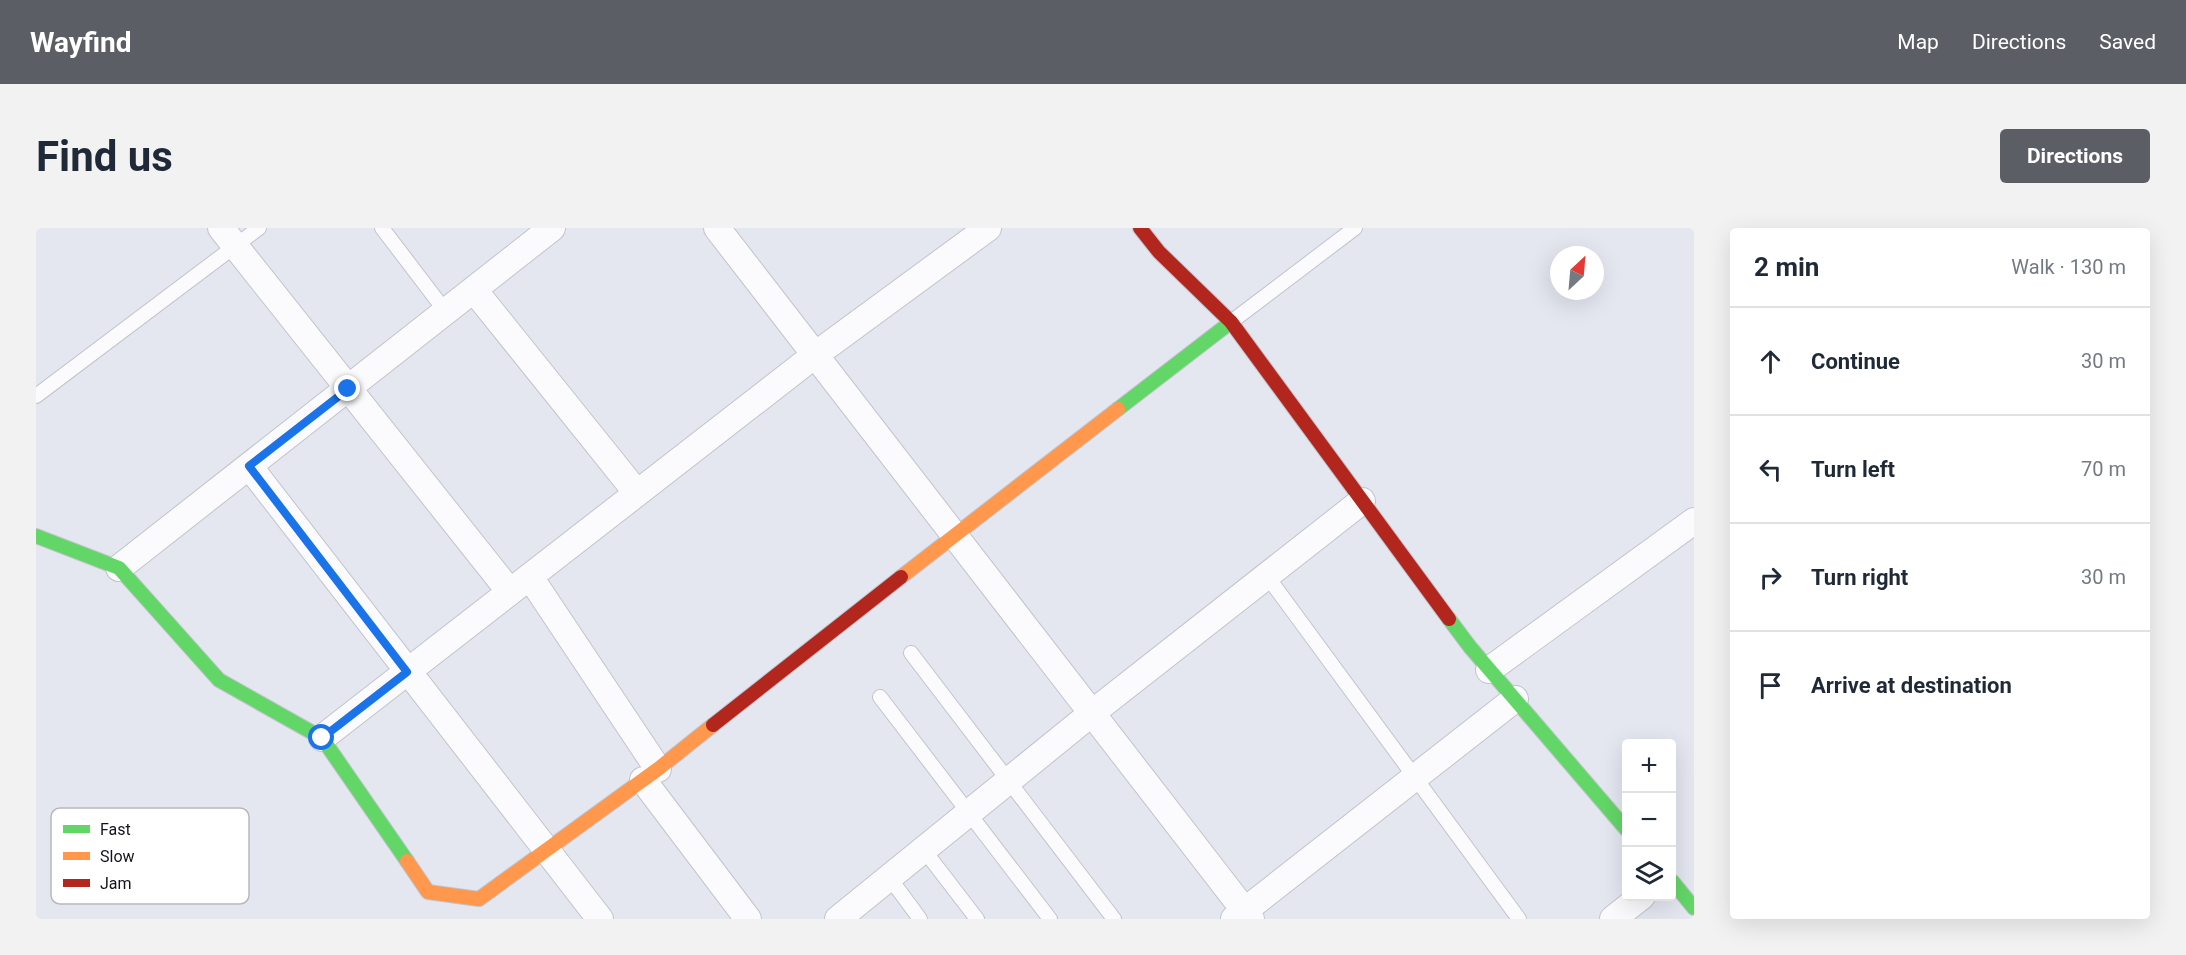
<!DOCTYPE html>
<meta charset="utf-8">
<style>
body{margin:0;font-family:Roboto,sans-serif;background:#f2f2f3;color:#1f2937}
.controls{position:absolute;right:18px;bottom:18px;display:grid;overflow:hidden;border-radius:6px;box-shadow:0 6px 24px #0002}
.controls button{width:54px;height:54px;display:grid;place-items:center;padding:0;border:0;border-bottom:2px solid #e0e1e3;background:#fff;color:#1f2937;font:30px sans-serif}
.compass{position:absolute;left:1514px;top:18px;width:54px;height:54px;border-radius:50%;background:#fff;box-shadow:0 6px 24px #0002;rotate:26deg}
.stop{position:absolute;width:18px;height:18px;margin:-14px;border:4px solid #1a73e8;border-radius:50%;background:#fff}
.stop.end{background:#1a73e8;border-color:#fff;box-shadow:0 2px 6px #0008}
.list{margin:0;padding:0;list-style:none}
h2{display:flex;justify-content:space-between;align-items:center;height:78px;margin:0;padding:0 24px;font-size:26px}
h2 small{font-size:20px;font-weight:400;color:#747a83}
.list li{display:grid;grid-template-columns:39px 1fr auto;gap:18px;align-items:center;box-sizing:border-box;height:108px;padding:0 24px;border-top:2px solid #e0e1e3}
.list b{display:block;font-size:22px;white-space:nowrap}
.list em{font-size:20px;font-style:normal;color:#747a83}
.icon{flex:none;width:33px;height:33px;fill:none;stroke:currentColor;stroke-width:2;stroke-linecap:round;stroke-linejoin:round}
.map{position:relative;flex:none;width:1658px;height:691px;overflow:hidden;border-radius:6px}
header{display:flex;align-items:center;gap:36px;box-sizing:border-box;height:84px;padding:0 30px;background:#5c5e66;color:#fff}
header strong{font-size:28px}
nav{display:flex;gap:33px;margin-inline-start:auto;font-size:21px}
.intro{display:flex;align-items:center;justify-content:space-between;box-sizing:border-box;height:144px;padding:0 36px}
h1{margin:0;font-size:42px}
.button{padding:15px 27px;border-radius:6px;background:#5c5e66;color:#fff;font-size:21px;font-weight:700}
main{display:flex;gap:36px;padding:0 36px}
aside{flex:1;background:#fff;border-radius:6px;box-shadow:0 6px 24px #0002}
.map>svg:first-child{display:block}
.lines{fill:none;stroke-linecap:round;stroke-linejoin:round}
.lane-casing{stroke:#c2c4cc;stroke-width:16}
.street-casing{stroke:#c2c4cc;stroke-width:28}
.fast-casing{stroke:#c2c4cc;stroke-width:16}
.slow-casing{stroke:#c2c4cc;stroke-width:16}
.jam-casing{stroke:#c2c4cc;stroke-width:16}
.lane{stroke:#fbfbfd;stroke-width:14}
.street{stroke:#fbfbfd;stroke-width:26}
.fast{stroke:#63d668;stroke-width:14}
.slow{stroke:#ff974d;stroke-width:14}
.jam{stroke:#b3261e;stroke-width:14}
.route{stroke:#1a73e8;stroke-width:8}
.key{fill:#fff;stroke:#b8b8bb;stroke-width:1.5}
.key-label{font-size:16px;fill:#13141b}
</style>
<header>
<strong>Wayfind</strong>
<nav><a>Map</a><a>Directions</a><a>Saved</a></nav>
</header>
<div class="intro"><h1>Find us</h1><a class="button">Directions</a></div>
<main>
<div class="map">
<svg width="1658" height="691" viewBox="0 0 1658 691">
<rect width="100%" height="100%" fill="#e4e6f0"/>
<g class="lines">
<g class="lane-casing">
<path id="lane" d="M346,0L410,84
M1195,94L1319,0
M0,168L223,0
M1231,348L1483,691
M875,425L1078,691
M844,469L1014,691
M888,622L941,691
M853,649L884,691"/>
</g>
<g class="street-casing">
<path id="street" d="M185,0L474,364
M681,0L1215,691
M438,62L601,265
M213,238L564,691
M83,340L516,0
M494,349L622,541
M1453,442L1658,293
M286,510L779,127L952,0
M607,552L712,691
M802,691L1056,485L1326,273
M1198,691L1479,471
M1577,691L1606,668"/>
</g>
<g class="fast-casing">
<path id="fast" d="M1082,181L1195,94
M0,308L83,340L183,452L286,510L371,633
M1413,391L1434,419L1590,601
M1636,653L1658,680"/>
</g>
<g class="slow-casing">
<path id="slow" d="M865,349L1082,181
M371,633L392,664L443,671L622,541L677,497"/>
</g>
<g class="jam-casing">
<path id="jam" d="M1104,0L1123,24L1195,94L1413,391
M677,497L865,349"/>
</g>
<use href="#lane" class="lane"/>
<use href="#street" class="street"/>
<use href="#fast" class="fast"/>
<use href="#slow" class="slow"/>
<use href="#jam" class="jam"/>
</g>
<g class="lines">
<path class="route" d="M286,510L371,444L213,238L312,161"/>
</g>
<rect x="15" y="580" width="198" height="96" rx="9" class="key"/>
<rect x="27" y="597" width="27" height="8" fill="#63d668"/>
<rect x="27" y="624" width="27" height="8" fill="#ff974d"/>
<rect x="27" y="651" width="27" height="8" fill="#b3261e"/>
<g class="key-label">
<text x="64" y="607">Fast</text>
<text x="64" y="634">Slow</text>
<text x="64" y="661">Jam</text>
</g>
</svg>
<div class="controls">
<button>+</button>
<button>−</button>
<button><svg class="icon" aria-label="layers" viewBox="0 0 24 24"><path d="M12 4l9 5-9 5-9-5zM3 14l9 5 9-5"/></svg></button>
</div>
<svg class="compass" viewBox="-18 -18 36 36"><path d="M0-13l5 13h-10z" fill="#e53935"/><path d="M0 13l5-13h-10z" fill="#747a83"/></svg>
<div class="stop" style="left:286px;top:510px"></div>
<div class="stop end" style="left:312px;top:161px"></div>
</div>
<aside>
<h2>2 min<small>Walk · 130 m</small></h2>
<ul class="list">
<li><svg class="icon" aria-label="ahead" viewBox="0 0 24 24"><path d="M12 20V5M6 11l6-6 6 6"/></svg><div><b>Continue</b></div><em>30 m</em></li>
<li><svg class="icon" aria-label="left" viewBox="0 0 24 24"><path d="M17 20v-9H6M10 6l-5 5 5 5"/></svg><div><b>Turn left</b></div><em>70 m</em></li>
<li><svg class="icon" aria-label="right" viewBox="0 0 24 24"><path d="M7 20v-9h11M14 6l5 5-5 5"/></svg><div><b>Turn right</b></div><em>30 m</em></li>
<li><svg class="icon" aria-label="arrive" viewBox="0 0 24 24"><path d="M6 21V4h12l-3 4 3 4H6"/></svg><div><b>Arrive at destination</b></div></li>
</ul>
</aside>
</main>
